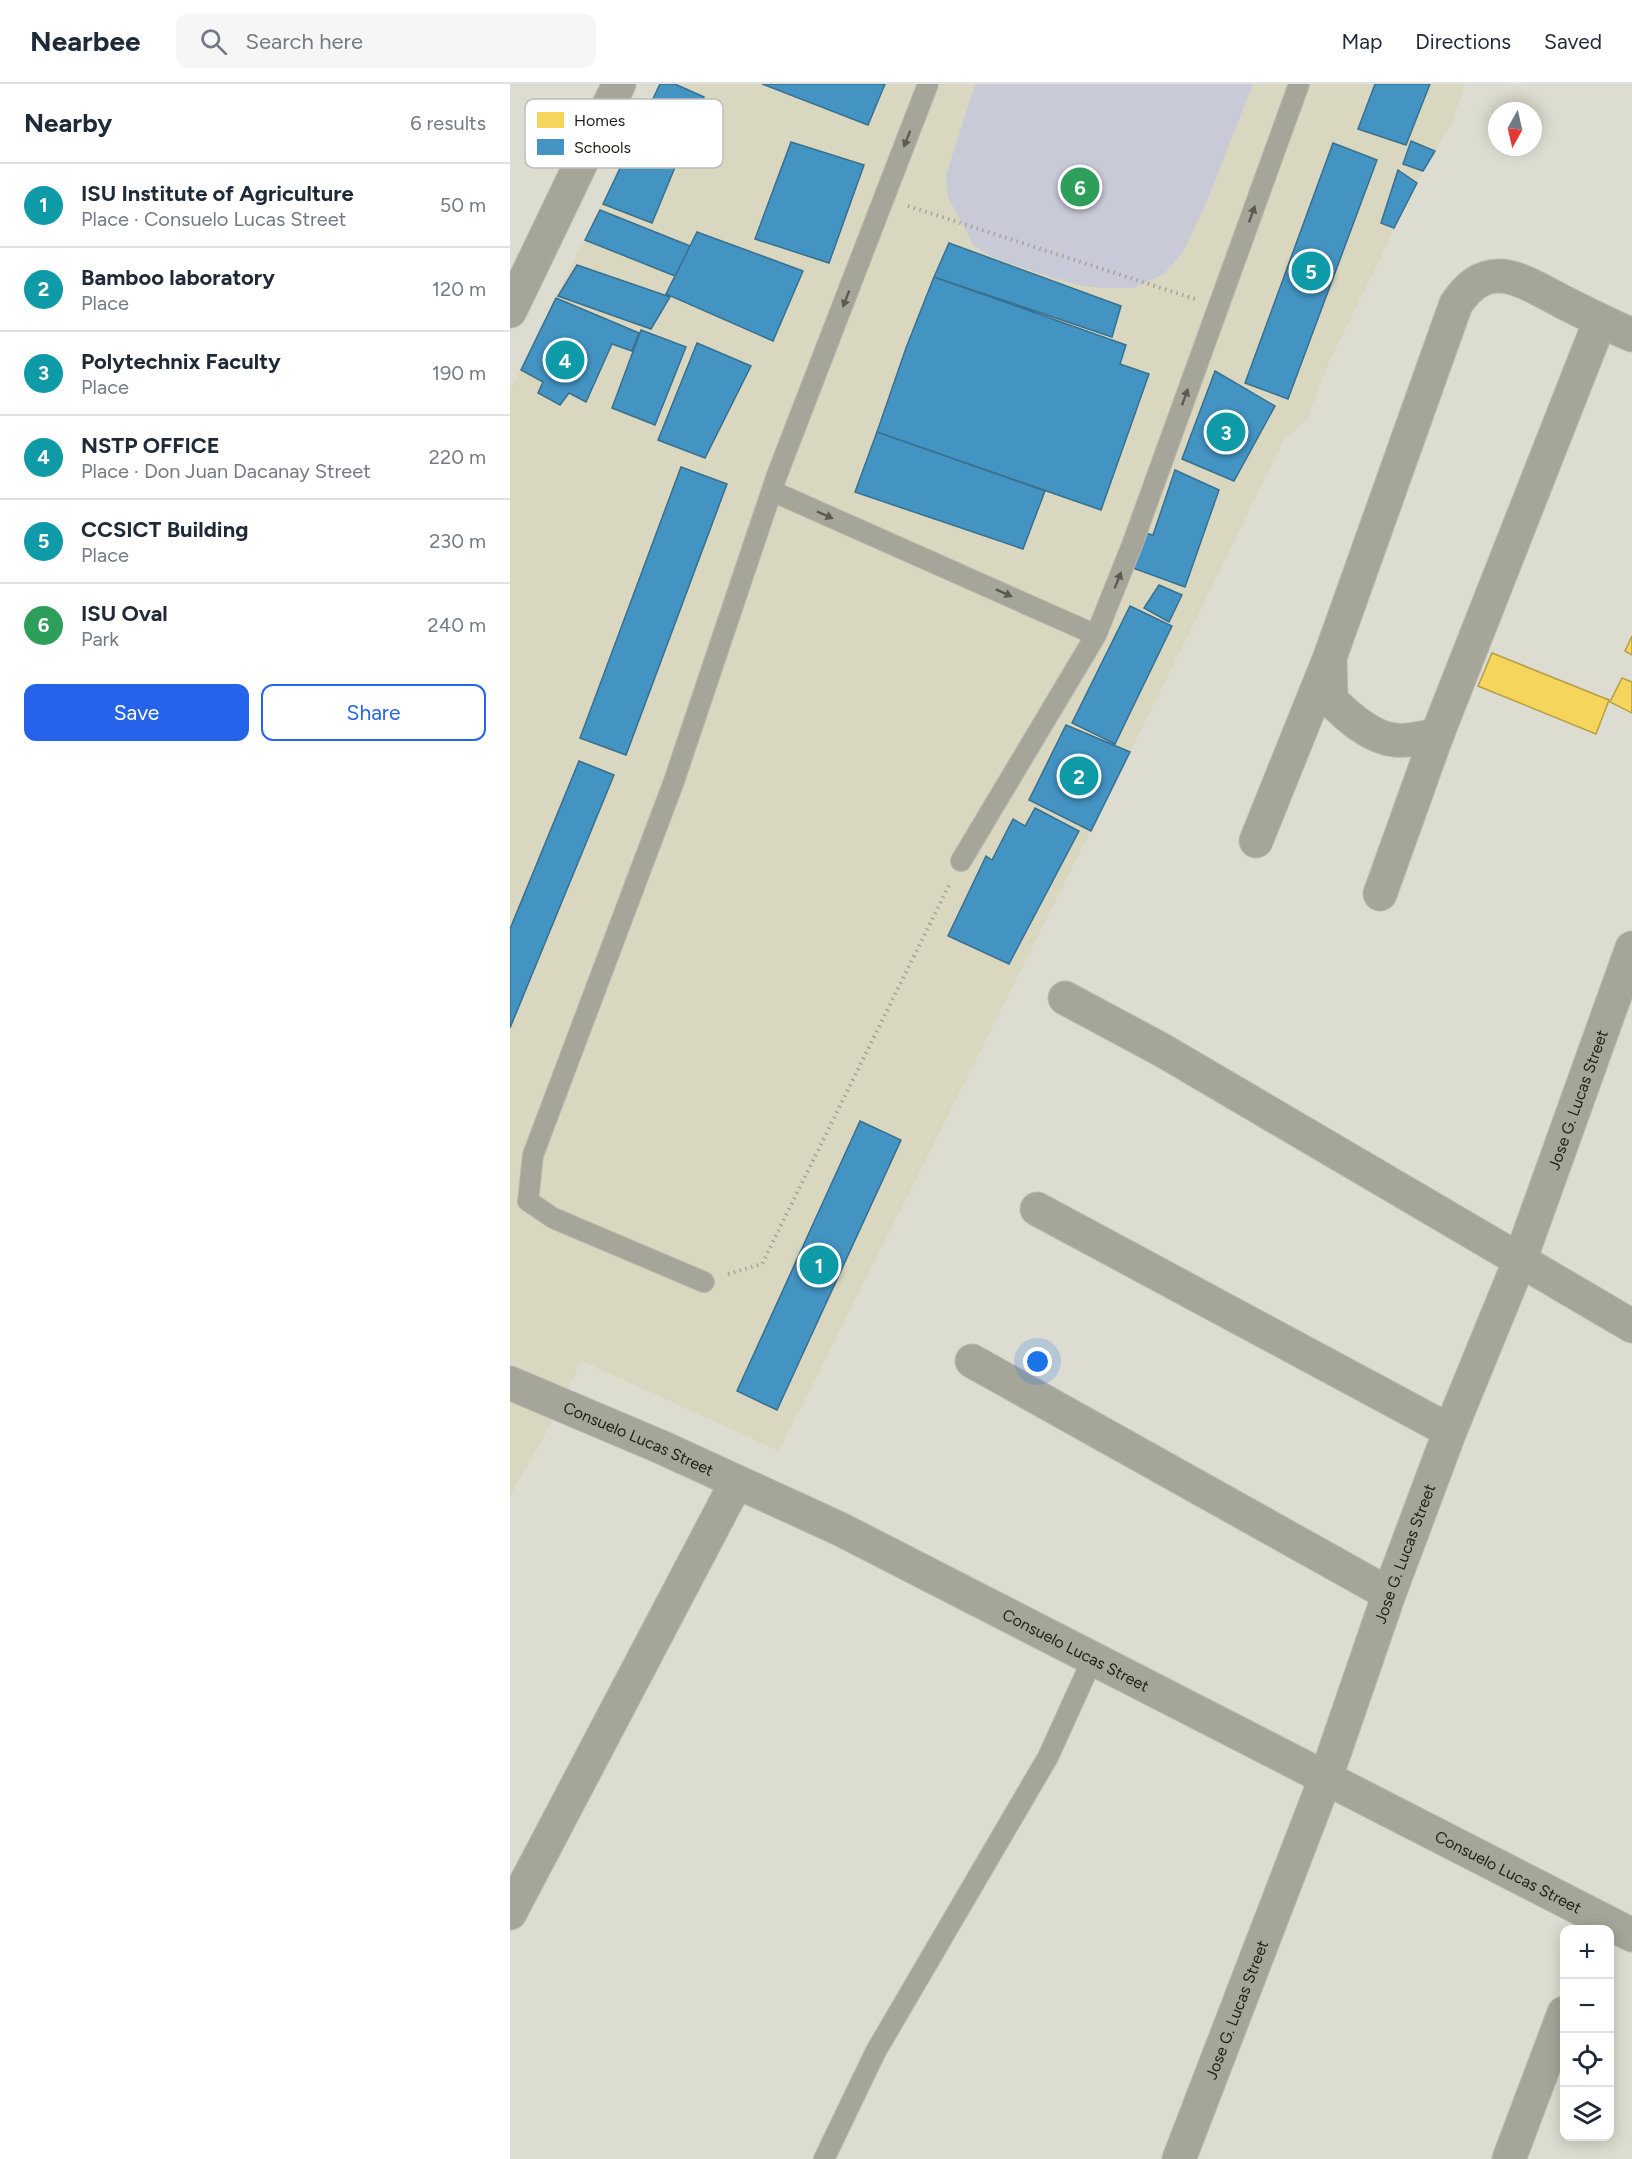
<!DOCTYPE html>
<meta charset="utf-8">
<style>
body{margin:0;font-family:Figtree,sans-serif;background:#f6f6f7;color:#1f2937}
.controls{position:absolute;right:18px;bottom:18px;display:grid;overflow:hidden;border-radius:12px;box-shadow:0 3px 15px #0003}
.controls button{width:54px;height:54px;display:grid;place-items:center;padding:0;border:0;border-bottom:2px solid #e0e1e3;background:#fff;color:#1f2937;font:30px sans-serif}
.compass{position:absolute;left:978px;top:18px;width:54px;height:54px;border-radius:50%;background:#fff;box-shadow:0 3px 15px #0003;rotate:188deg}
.you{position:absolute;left:528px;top:1278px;width:21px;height:21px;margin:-15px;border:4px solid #fff;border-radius:50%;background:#1a73e8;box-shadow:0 0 0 9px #1a73e833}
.badge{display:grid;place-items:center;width:39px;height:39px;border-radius:50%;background:#2563eb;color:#fff;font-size:20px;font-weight:700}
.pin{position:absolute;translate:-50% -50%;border:3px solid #fff;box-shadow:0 2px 6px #0006}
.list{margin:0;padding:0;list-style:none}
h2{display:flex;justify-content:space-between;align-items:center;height:78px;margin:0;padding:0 24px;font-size:26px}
h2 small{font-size:20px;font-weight:400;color:#747a83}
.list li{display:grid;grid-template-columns:39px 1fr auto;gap:18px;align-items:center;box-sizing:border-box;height:84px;padding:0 24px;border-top:2px solid #e0e1e3}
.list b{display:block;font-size:22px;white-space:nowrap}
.list p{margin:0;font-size:20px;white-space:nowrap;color:#747a83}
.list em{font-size:20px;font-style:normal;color:#747a83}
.actions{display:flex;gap:12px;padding:18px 24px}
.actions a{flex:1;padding:14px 0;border:2px solid #2563eb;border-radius:12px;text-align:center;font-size:21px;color:#2563eb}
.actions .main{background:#2563eb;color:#fff}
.icon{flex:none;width:33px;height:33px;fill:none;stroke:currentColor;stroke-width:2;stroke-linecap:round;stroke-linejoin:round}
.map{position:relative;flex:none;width:1122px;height:2075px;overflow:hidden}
header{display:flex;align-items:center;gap:36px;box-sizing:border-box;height:84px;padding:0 30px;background:#fff;border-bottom:2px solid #e0e1e3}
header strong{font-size:28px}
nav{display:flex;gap:33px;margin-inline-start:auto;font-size:21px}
.search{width:420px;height:54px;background:#f6f6f7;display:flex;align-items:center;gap:15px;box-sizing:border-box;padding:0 21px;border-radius:12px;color:#747a83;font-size:22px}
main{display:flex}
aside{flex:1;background:#fff}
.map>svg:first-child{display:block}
.built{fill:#dad7c1}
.green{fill:#c9cad8}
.homes{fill:#f6d55c;stroke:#b69e47;stroke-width:1.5}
.schools{fill:#4393c3;stroke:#38708f;stroke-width:1.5}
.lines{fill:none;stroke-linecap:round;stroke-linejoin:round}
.service-casing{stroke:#bab9af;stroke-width:22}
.minor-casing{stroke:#bab9af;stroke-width:35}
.tertiary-casing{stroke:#bab9af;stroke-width:35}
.path{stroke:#a5a399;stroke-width:4;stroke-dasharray:1.5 4.5;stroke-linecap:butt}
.service{stroke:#a6a599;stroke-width:20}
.minor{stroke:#a6a599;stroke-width:33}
.tertiary{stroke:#a6a599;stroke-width:33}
.oneway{fill:#5c5b51}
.labels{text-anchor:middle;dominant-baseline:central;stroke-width:6;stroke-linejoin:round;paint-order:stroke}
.street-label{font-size:16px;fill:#1f1e16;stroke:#fff}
.key{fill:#fff;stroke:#bcbcb9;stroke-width:1.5}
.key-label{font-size:16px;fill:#1f1e16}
</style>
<header>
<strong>Nearbee</strong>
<div class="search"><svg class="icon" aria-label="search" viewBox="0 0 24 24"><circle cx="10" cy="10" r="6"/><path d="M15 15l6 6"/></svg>Search here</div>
<nav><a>Map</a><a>Directions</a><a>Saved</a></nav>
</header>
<main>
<aside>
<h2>Nearby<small>6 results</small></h2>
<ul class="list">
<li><span class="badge" style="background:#0f9aa8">1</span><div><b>ISU Institute of Agriculture</b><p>Place · Consuelo Lucas Street</p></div><em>50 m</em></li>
<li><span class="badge" style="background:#0f9aa8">2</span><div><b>Bamboo laboratory</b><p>Place</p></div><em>120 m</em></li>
<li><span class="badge" style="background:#0f9aa8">3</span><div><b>Polytechnix Faculty</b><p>Place</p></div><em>190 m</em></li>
<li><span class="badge" style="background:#0f9aa8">4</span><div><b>NSTP OFFICE</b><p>Place · Don Juan Dacanay Street</p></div><em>220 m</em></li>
<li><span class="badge" style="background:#0f9aa8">5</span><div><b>CCSICT Building</b><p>Place</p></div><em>230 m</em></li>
<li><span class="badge" style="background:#2e9e5b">6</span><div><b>ISU Oval</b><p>Park</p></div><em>240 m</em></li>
</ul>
<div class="actions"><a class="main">Save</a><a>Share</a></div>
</aside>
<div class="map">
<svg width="1122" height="2075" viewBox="0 0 1122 2075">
<rect width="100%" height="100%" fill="#dddcd0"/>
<path class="built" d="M150,0H956L941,41L913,87L819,278L797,337L775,354L598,713L269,1367L72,1277L36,1349L0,1412V307Z"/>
<path class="green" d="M465,0H743L695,122L673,168L654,190L623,204H594L573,202L540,193L484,174L464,162L438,113L436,92Z"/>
<path class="homes" d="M1122,552V571L1115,567Z
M982,569L1099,616L1086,650L968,602Z
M1112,594L1122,598V629L1100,618Z"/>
<path class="schools" d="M150,0H165L194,13L142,139L93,120Z
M252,0H375L358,41Z
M865,0H920L896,61L848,45Z
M901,57L925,67L913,87L893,80Z
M281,58L354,81L319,179L245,155Z
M823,59L867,76L778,315L735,299Z
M888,86L907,99L884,144L871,139Z
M90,126L180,162L165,192L75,156Z
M187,148L293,187L263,257L156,210Z
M439,159L611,222L602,253L424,193Z
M67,181L160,213L141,245L48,212Z
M424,193L616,261L610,280L639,290L591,426L367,348L396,264Z
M46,214L129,249L122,267L102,260L76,318L59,309L50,321L28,309L33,298L11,286Z
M131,246L176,263L145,341L102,324Z
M187,259L241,282L195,374L148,356Z
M705,287L765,322L724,397L672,375Z
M367,348L535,407L513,465L345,408Z
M171,383L217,400L116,671L70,654Z
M665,386L709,406L675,503L623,484L631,448L643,451Z
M649,501L672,511L659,538L634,524Z
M620,522L662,542L605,660L562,639Z
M556,641L620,668L581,747L519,716Z
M69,677L104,691L0,944V845Z
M525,724L569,747L499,880L438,852L476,772L482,776L503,735L515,742Z
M350,1037L391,1056L267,1326L227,1307Z"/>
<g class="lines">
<g class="service-casing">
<path id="service" d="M262,407L586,551
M451,777L586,551L622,461L789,0
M194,1198L43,1134L18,1117L23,1071L163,700L267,391L418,0
M314,2075L366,1967L538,1673L583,1574"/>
</g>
<g class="minor-casing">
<g id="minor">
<path d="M820,578L821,616C837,632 861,654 885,656C898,658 914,653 927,651"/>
<path d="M746,757L820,573L946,220C957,204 970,191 991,192C1011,193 1037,210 1055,219C1077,230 1099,241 1122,251"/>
<path d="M870,810L927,651L1090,237"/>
<path d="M555,914L652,966L1122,1242"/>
<path d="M527,1125L940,1347"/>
<path d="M462,1277L879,1510"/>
<path d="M0,1829L226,1399"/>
<path id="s1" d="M669,2075L816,1693L879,1510L940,1347L1010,1176L1122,864"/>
<path d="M999,2075L1054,1929"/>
</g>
</g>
<g class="tertiary-casing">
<g id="tertiary">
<path d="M0,227L109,0"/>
<path id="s2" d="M0,1299L151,1363L330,1445L1122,1851"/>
</g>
</g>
<path class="path" d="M398,122L685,215
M218,1190L252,1180L440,799"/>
<use href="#service" class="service"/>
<use href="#minor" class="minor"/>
<use href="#tertiary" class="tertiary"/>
</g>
<defs><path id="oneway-solid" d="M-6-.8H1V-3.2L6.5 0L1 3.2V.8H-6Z" transform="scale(1.5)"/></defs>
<g class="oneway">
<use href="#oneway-solid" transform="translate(397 55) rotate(111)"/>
<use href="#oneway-solid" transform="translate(742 130) rotate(-70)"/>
<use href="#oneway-solid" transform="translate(336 215) rotate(111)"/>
<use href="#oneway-solid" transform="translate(675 313) rotate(-70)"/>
<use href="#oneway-solid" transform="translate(315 431) rotate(24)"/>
<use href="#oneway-solid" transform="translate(608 496) rotate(-68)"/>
<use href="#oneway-solid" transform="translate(494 509) rotate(24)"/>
</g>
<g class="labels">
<g class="street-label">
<text stroke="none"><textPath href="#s1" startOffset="1132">Jose G. Lucas Street</textPath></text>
<text stroke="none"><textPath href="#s2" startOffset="140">Consuelo Lucas Street</textPath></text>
<text stroke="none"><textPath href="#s1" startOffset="646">Jose G. Lucas Street</textPath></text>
<text stroke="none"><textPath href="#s2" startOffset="626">Consuelo Lucas Street</textPath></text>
<text stroke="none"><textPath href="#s2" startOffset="1112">Consuelo Lucas Street</textPath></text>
<text stroke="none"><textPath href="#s1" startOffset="160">Jose G. Lucas Street</textPath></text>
</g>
</g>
<rect x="15" y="15" width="198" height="69" rx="9" class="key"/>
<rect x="27" y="28" width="27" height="16" fill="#f6d55c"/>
<rect x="27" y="55" width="27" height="16" fill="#4393c3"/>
<g class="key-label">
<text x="64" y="42">Homes</text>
<text x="64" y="69">Schools</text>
</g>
</svg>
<div class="controls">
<button>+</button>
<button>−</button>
<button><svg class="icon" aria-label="locate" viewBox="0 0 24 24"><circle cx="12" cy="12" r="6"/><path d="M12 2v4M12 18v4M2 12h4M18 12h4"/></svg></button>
<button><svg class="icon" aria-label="layers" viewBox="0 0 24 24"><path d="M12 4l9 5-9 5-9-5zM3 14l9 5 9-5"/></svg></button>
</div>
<svg class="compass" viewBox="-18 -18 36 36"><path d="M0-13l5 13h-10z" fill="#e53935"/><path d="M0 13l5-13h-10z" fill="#747a83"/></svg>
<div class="you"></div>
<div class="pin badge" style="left:309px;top:1181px;background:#0f9aa8">1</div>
<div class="pin badge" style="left:569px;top:692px;background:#0f9aa8">2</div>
<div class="pin badge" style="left:716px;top:348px;background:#0f9aa8">3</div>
<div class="pin badge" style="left:55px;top:276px;background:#0f9aa8">4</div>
<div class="pin badge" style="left:801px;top:187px;background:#0f9aa8">5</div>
<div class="pin badge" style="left:570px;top:103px;background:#2e9e5b">6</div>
</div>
</main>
